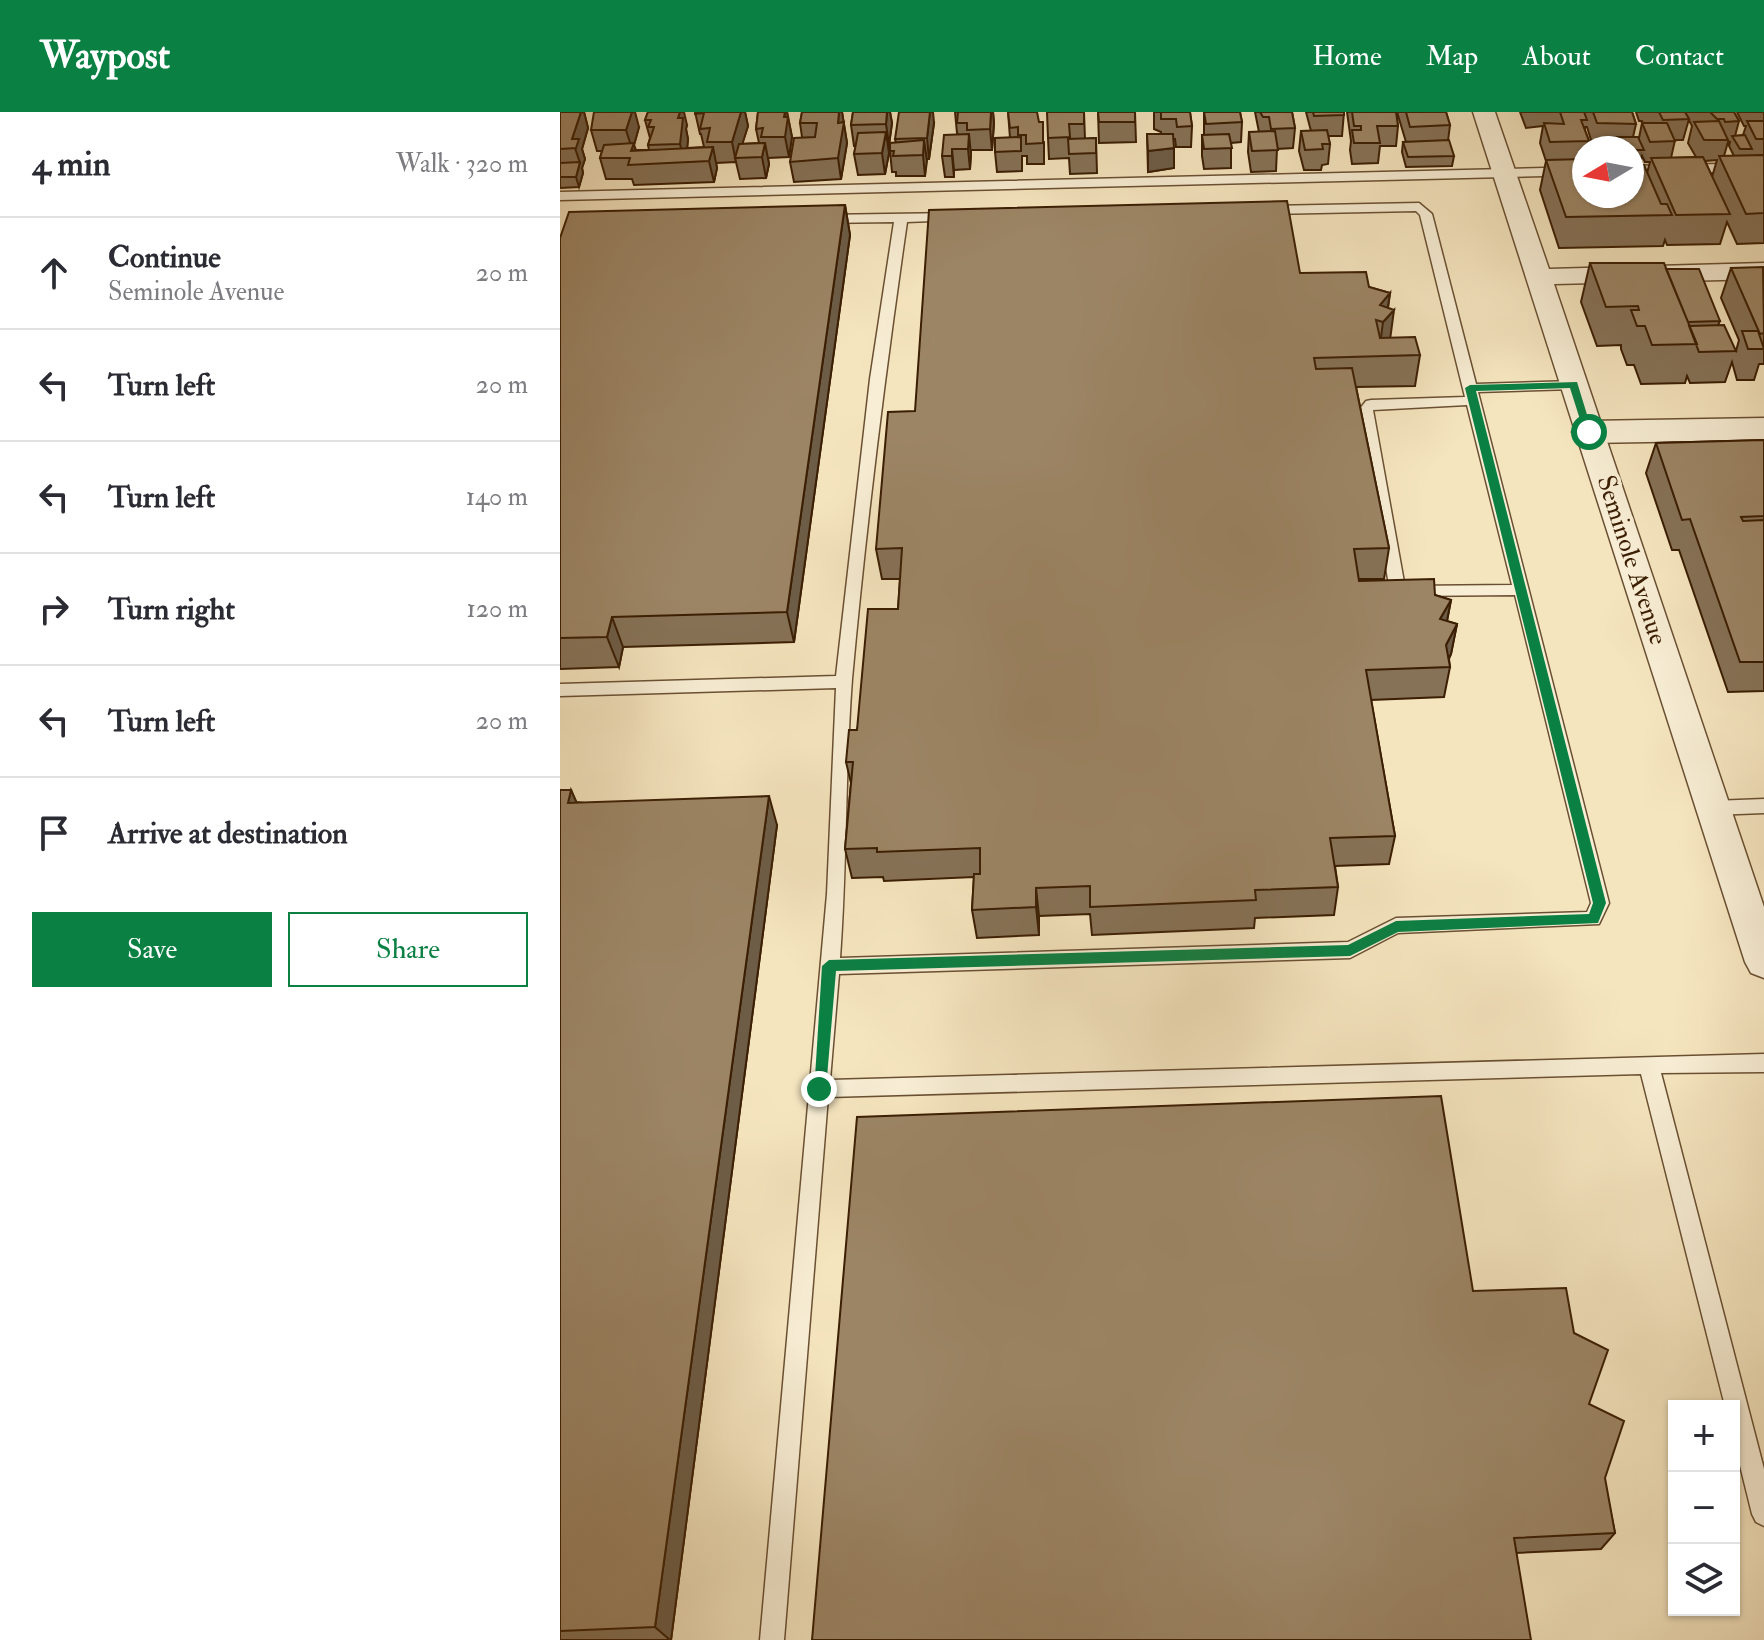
<!DOCTYPE html>
<meta charset="utf-8">
<style>
body{margin:0;font-family:"IM FELL Double Pica",serif;background:#f7f7f7;color:#2b2b33}
.controls{position:absolute;right:24px;bottom:24px;display:grid;overflow:hidden;border-radius:0px;box-shadow:0 2px 6px #0004}
.controls button{width:72px;height:72px;display:grid;place-items:center;padding:0;border:0;border-bottom:2px solid #e1e1e2;background:#fff;color:#2b2b33;font:40px sans-serif}
.compass{position:absolute;left:1012px;top:24px;width:72px;height:72px;border-radius:50%;background:#fff;box-shadow:0 2px 6px #0004;rotate:260deg}
.stop{position:absolute;width:24px;height:24px;margin:-18px;border:6px solid #0b8043;border-radius:50%;background:#fff}
.stop.end{background:#0b8043;border-color:#fff;box-shadow:0 2px 8px #0008}
.list{margin:0;padding:0;list-style:none}
h2{display:flex;justify-content:space-between;align-items:center;height:104px;margin:0;padding:0 32px;font-size:34px}
h2 small{font-size:26px;font-weight:400;color:#7c7c81}
.list li{display:grid;grid-template-columns:52px 1fr auto;gap:24px;align-items:center;box-sizing:border-box;height:112px;padding:0 32px;border-top:2px solid #e1e1e2}
.list b{display:block;font-size:30px;white-space:nowrap}
.list p{margin:0;font-size:26px;white-space:nowrap;color:#7c7c81}
.list em{font-size:26px;font-style:normal;color:#7c7c81}
.actions{display:flex;gap:16px;padding:24px 32px}
.actions a{flex:1;padding:18px 0;border:2px solid #0b8043;border-radius:0px;text-align:center;font-size:28px;color:#0b8043}
.actions .main{background:#0b8043;color:#fff}
.icon{flex:none;width:44px;height:44px;fill:none;stroke:currentColor;stroke-width:2;stroke-linecap:round;stroke-linejoin:round}
.map{position:relative;flex:none;width:1204px;height:1528px;overflow:hidden}
header{display:flex;align-items:center;gap:48px;box-sizing:border-box;height:112px;padding:0 40px;background:#0b8043;color:#fff}
header strong{font-size:38px}
nav{display:flex;gap:44px;margin-inline-start:auto;font-size:28px}
main{display:flex}
aside{flex:1;background:#fff}
.map>svg:first-child{display:block}
.lines{fill:none;stroke-linecap:round;stroke-linejoin:round}
.service-casing{stroke:#6a5032;stroke-width:3}
.minor-casing{stroke:#6a5032;stroke-width:3}
.tertiary-casing{stroke:#6a5032;stroke-width:3}
.service{fill:#f8eed5;fill-rule:evenodd}
.minor{fill:#f8eed5;fill-rule:evenodd}
.tertiary{fill:#f8eed5;fill-rule:evenodd}
.wall{fill:#867257;stroke:#3b1e03;stroke-width:2;fill-rule:evenodd}
.shaded-wall{fill:#6d5d47;stroke:#3b1e03;stroke-width:2}
.building{fill:#9c8565;stroke:#3b1e03;stroke-width:2}
.route{fill:#0b8043}
.labels{text-anchor:middle;dominant-baseline:central;stroke-width:7;stroke-linejoin:round;paint-order:stroke}
.street-label{font-size:26px;fill:#3b1e03;stroke:#f8eed5}
</style>
<header>
<strong>Waypost</strong>
<nav><a>Home</a><a>Map</a><a>About</a><a>Contact</a></nav>
</header>
<main>
<aside>
<h2>4 min<small>Walk · 320 m</small></h2>
<ul class="list">
<li><svg class="icon" aria-label="ahead" viewBox="0 0 24 24"><path d="M12 20V5M6 11l6-6 6 6"/></svg><div><b>Continue</b><p>Seminole Avenue</p></div><em>20 m</em></li>
<li><svg class="icon" aria-label="left" viewBox="0 0 24 24"><path d="M17 20v-9H6M10 6l-5 5 5 5"/></svg><div><b>Turn left</b></div><em>20 m</em></li>
<li><svg class="icon" aria-label="left" viewBox="0 0 24 24"><path d="M17 20v-9H6M10 6l-5 5 5 5"/></svg><div><b>Turn left</b></div><em>140 m</em></li>
<li><svg class="icon" aria-label="right" viewBox="0 0 24 24"><path d="M7 20v-9h11M14 6l5 5-5 5"/></svg><div><b>Turn right</b></div><em>120 m</em></li>
<li><svg class="icon" aria-label="left" viewBox="0 0 24 24"><path d="M17 20v-9H6M10 6l-5 5 5 5"/></svg><div><b>Turn left</b></div><em>20 m</em></li>
<li><svg class="icon" aria-label="arrive" viewBox="0 0 24 24"><path d="M6 21V4h12l-3 4 3 4H6"/></svg><div><b>Arrive at destination</b></div></li>
</ul>
<div class="actions"><a class="main">Save</a><a>Share</a></div>
</aside>
<div class="map">
<svg width="1204" height="1528" viewBox="0 0 1204 1528">
<rect width="100%" height="100%" fill="#f5e5bf"/>
<filter id="stains"><feTurbulence type="fractalNoise" baseFrequency=".0025" numOctaves="4"/><feColorMatrix values="0 0 0 0 .2 0 0 0 0 .09 0 0 0 0 .02 0 0 0 .5 -.17"/></filter>
<radialGradient id="worn" r=".72"><stop offset=".6" stop-color="#630" stop-opacity="0"/><stop offset="1" stop-color="#630" stop-opacity=".3"/></radialGradient>
<g class="lines">
<g class="service-casing">
<path id="service" d="M1204,51V59L1072,62V54Z
M1024,55V63L0,88V80Z
M859,91L872,102L916,272L1014,269L1021,273L1014,277L918,280L1049,791L1039,812L838,821L790,846L279,862L270,968L1204,942V960L1101,961L1204,1357V1414L1196,1410L1192,1402L1174,1329V1294H1165L1081,962L268,985L224,1528H200L267,782L276,576L0,584V572L276,564L310,267L334,110L262,111L256,107L262,103L394,101L398,102V108L347,110C325,262 306,414 292,567C285,660 287,753 280,846L788,830L836,806L1027,800L1031,791L955,483L847,484L829,473L799,298L806,289L811,288L905,285L860,103L856,99L707,102L701,98L707,94ZM907,293L952,473L850,474L844,470L813,298Z
M1204,687V701L1153,703L1144,696L1153,689Z"/>
</g>
<g class="minor-casing">
<path id="minor" d="M913,0H935L989,157L1204,151V167L994,172L1204,795V866L1191,861L1185,850Z"/>
</g>
<g class="tertiary-casing">
<path id="tertiary" d="M1204,306V328L1029,331L1017,328L1012,320L1017,312L1029,309Z"/>
</g>
<use href="#service" class="service"/>
<use href="#minor" class="minor"/>
<use href="#tertiary" class="tertiary"/>
</g>
<path class="wall" d="M0,0H24L28,16L22,37L25,47L22,56L23,61L19,75L0,76Z
M88,0L127,13L126,17L128,27L127,36L144,35L141,22H140L135,0H185L188,14L182,32L199,31L196,17L198,0H227L232,25L229,45L208,46L209,52L206,66L180,67L176,50L156,51L157,56L154,70L74,73L72,67H46L40,46L42,39H37L31,18L79,15L74,33L76,38H89L88,33L90,26L85,8Z
M242,0H282L287,31L281,67L234,70L230,50L242,25L240,11Z
M293,0H330L332,11L329,33H327L329,41L325,62L298,63L294,42L296,34H294L291,13Z
M395,0H433L434,11L432,38H411L410,57L394,58V65H385L382,44L398,22L397,21Z
M448,0L484,30V52H467V44H462V59L437,60L435,40L450,26Z
M524,0L525,27L536,26L537,61L510,62L509,46L489,47L488,26Z
M538,0H575L576,30L539,31Z
M594,0H630L632,14L631,35H616L615,27H613L614,56L588,60L587,22H601V20L594,17Z
M644,0H680L682,10L681,30L671,31V56L644,57L642,44V23H644Z
M695,0H732L735,16L733,36L717,37L716,59L691,60L688,40L689,20H699Z
M746,0H784L782,24H768L770,32L768,52L762,53L761,58H744L739,39L741,19H751Z
M787,0H836L838,14L836,34H820L818,51L792,52L790,38L791,29Z
M837,0H886L890,13L888,29L894,44L892,54L846,55L842,40L843,30H846Z
M960,0H1072L1076,12L1073,25L1079,26L1082,11H1083L1082,9H1079L1076,0H1174L1179,9L1175,24L1183,23L1186,14H1184L1177,0H1204V131L1177,132L1167,110L1160,132L1107,133L1105,128L1103,134L999,136L980,78L986,49L980,31L983,14L966,16ZM1126,2L1132,14L1128,31L1136,45L1111,46L1115,28H1123L1129,7ZM1025,15H1027L1032,31L1051,32V36H1072V49L1081,48L1082,44L1085,50H1090L1087,61L1024,84V36H1027L1029,29L1025,18ZM1168,30H1170L1169,34L1174,44H1164ZM1157,48L1152,65L1145,49Z
M374,11L369,47H366L365,64H336V60H332L330,39L336,31L335,27Z
M285,93L290,123L234,530L63,535L59,555L0,557V126Z
M1030,151L1106,157L1160,209L1158,213L1176,239L1179,228L1161,186L1171,156H1204V252H1199L1194,268H1177L1172,250L1165,270L1130,271L1127,264L1125,271L1081,272L1074,253H1067L1061,237V233L1037,234L1021,190Z
M740,161L809,175L830,181L828,196L830,226L860,243L855,274L796,275L829,436L824,467H799V469L875,483L891,488L887,509L897,512L891,542L889,547L890,555L884,585L811,588L835,724L829,752L775,754L778,775L774,803L695,806L694,816L532,823L530,802L479,804V823L417,826L412,798L414,765L324,769L323,765L292,766L285,737L291,671L286,650L338,497L340,467H322L316,437L355,299Z
M1204,328V579L1168,580L1119,438H1112L1086,361L1096,331Z
M0,678H11L16,690L217,713L111,1528H0Z
M913,1179L1029,1292L1055,1421L1041,1437L956,1441Z"/>
<path class="shaded-wall" d="M21,0H24L28,16L22,37L25,47L22,56L23,61L19,75L16,65L20,51L12,27Z
M72,0H75L79,15L74,33L79,52L72,37L66,18Z
M120,0H124L127,13L126,17L128,27L126,50H124L120,32L118,6Z
M181,0H185L188,14L178,46H175L176,50L172,30Z
M225,0H227L232,25L229,45L225,25Z
M279,0H282L287,31L281,67L278,46V11Z
M327,0H330L332,11L329,33L326,12Z
M370,0H373L374,11L369,47L367,26Z
M431,0H433L434,11L432,38L430,17Z
M326,20L329,41L325,62L322,41Z
M409,22L411,43L410,57L408,37Z
M364,28L367,49L365,64L363,43Z
M205,31L209,52L206,66L202,45Z
M153,35L157,56L154,70L149,49Z
M614,36V56L588,60V39Z
M392,37L394,58V65L392,44Z
M285,93L290,123L234,530L227,500Z
M830,181L826,207L834,198L830,228L819,241L823,210L820,193Z
M891,488L885,519L880,507Z
M52,505L63,535L59,555L47,525Z
M897,512L891,542L884,555L886,533Z
M11,678L24,707L8,691Z
M209,684L217,713L111,1528H110L95,1515Z
M476,776L479,804V823L476,795Z"/>
<path class="building" d="M0,0H21L12,27H19L16,36L0,37Z
M34,0H72L66,18H31Z
M88,0H120L118,6H123L120,32L88,33L94,15H88L91,8H85Z
M135,0H181L172,30H147L150,16L140,17L144,1L135,2Z
M198,0H225L224,5H228L225,25H201L203,16L196,17Z
M242,0H279L278,11L284,10L278,46L230,50L234,26L255,25L257,11H240Z
M293,0H327L326,12L291,13Z
M339,0H370L367,26L335,27Z
M395,0H431L430,17L407,18V11H397L398,0Z
M448,0H477L479,10H483V31L466,32V23H458V15L450,16Z
M487,0H524V12H509L510,25L488,26Z
M538,0H575V10H539Z
M601,0H630L632,14L617,15L616,7H601Z
M644,0H680L682,10L646,12Z
M700,0H732L735,16L711,17L709,5H703Z
M753,0H784V3L754,4Z
M792,0H836L838,14H817L820,31H794L792,18H801V14H794Z
M846,0H886L890,13L850,15Z
M1000,0H1024L1027,8H1021L1029,29L990,30L984,11L1004,12Z
M1033,0H1072L1076,12L1037,11Z
M1099,0H1125L1129,7L1103,8Z
M1150,0H1174L1179,9L1165,10L1164,7H1157Z
M1159,9L1168,28H1144L1134,10Z
M1187,9H1204V27H1196Z
M1082,11H1107L1115,29L1090,30Z
M767,18L770,32H762L763,37L745,38L741,19Z
M715,19L718,38L692,39L689,20Z
M326,20L322,41L294,42L298,21Z
M409,22L408,37H392V44H382L384,23Z
M587,22H613L614,36L588,39Z
M669,22L672,36L644,37L642,23Z
M1185,23L1192,37H1180L1172,24Z
M461,25V39L435,40V26Z
M1053,25H1078L1084,38H1072V36H1057Z
M536,26V41L509,42L508,27Z
M364,28L363,43L333,44L334,39H330V31Z
M889,28L894,44L848,45L843,30Z
M74,31L71,39L153,35L149,49L68,53L70,46H40L44,33Z
M205,31L202,45L175,46L179,32Z
M1204,43V101L1186,102L1159,44Z
M1143,45L1170,102L1116,103L1091,46Z
M1024,47V84H1072V53H1084L1101,92H1107L1112,103L1006,105L986,48Z
M20,50L16,65H0V51Z
M727,89L740,161L806,160L809,175L830,181L820,193L834,198L823,210L816,208L820,226L855,225L860,243L754,246L756,257L792,256L829,436L794,437L799,469L874,467L875,483L891,488L880,507L897,512L886,533L890,555L806,558L835,724L770,726L778,775L695,778L696,788L530,795V774L476,776V795L412,798L414,762H420V736L317,740V736L285,737L293,650H286L289,618H297L308,497H338L342,436L316,437L328,300L355,299L369,98Z
M285,93L227,500L52,505L47,525L0,526V126L9,100Z
M1030,151H1104L1137,232L1092,233L1085,214H1077L1071,198H1079L1078,194L1046,195Z
M1203,155L1204,221L1200,222L1171,156Z
M1106,157H1139L1160,209L1128,210Z
M1164,213L1176,239L1139,240L1129,214Z
M1182,219H1198L1204,237H1188Z
M1204,328V404L1181,405L1183,409L1204,408V550H1180L1130,407L1122,408L1096,331Z
M0,678H11L8,691L209,684L95,1515L0,1519Z
M881,984L913,1179L1006,1176L1014,1221L1048,1238L1029,1292L1064,1309L1045,1366L1055,1421L954,1426L971,1528H252L297,1005Z"/>
<path class="route" d="M1017,270L1033,322L1024,320L1010,276L916,279L1046,791L1038,811L838,820L790,844L276,859L266,977L259,983L254,981L262,854L269,848L788,833L836,809L1029,802L1033,791L905,276L910,273Z"/>
<g class="labels">
<g class="street-label">
<text transform="translate(1072 448) rotate(72)">Seminole Avenue</text>
</g>
</g>
<rect width="100%" height="100%" filter="url(#stains)"/>
<rect width="100%" height="100%" fill="url(#worn)"/>
</svg>
<div class="controls">
<button>+</button>
<button>−</button>
<button><svg class="icon" aria-label="layers" viewBox="0 0 24 24"><path d="M12 4l9 5-9 5-9-5zM3 14l9 5 9-5"/></svg></button>
</div>
<svg class="compass" viewBox="-18 -18 36 36"><path d="M0-13l5 13h-10z" fill="#e53935"/><path d="M0 13l5-13h-10z" fill="#7c7c81"/></svg>
<div class="stop" style="left:1029px;top:320px"></div>
<div class="stop end" style="left:259px;top:977px"></div>
</div>
</main>
